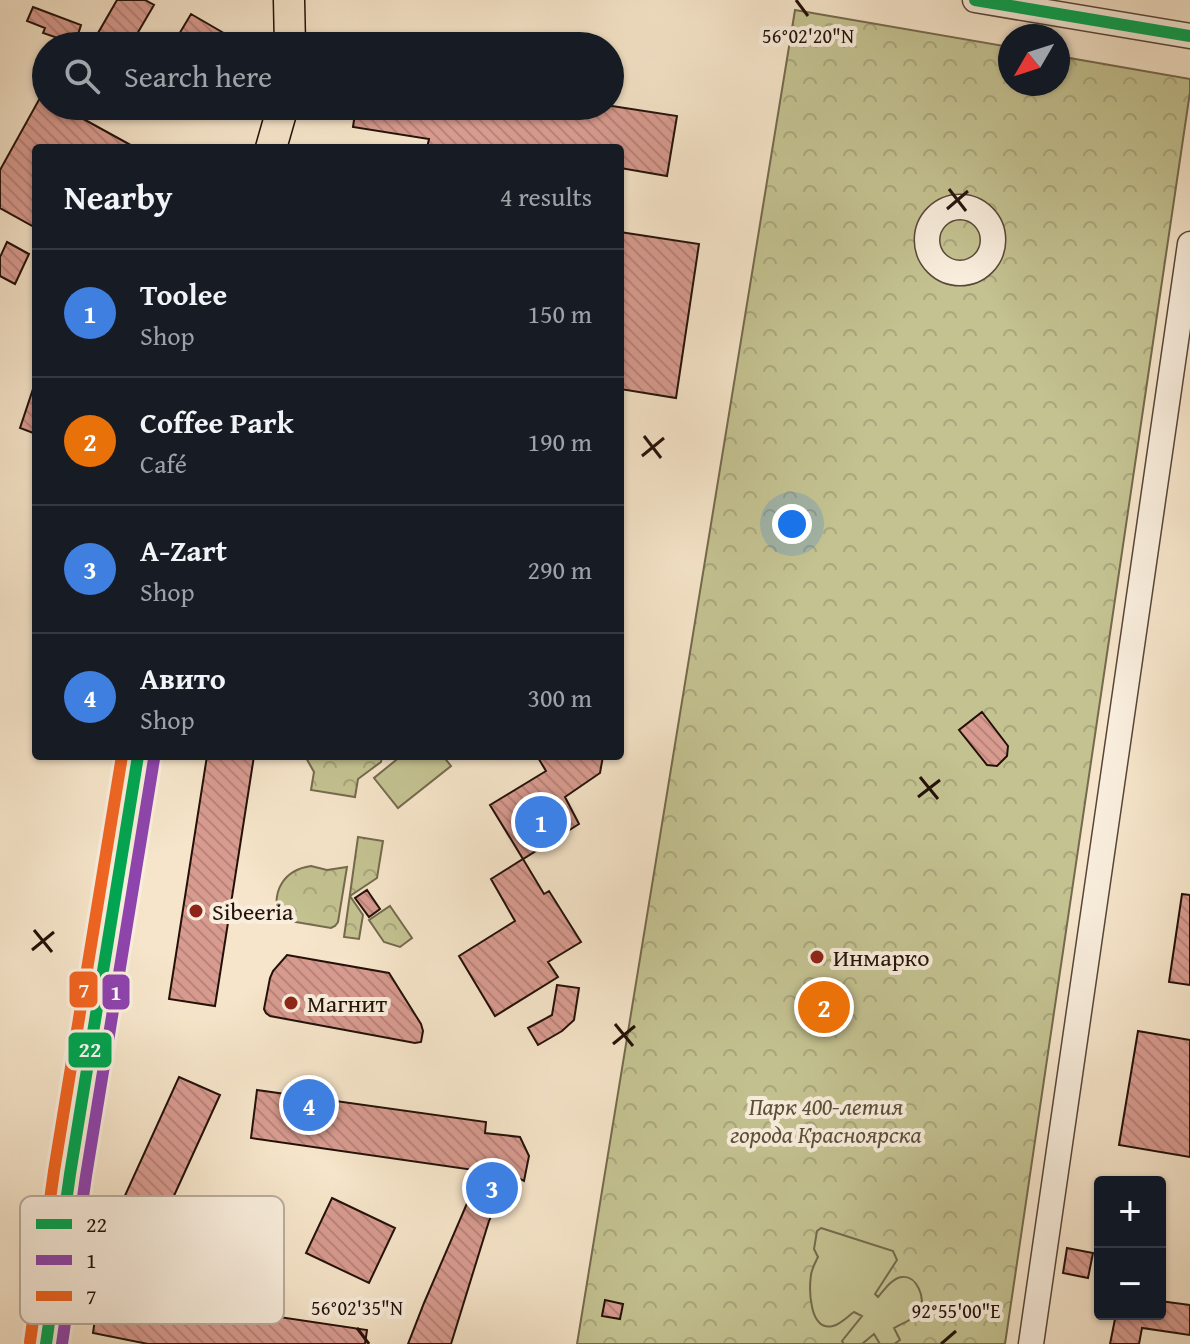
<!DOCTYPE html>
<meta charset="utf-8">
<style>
body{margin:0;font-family:"Gentium Book Plus",serif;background:#20242c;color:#f1f3f6}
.controls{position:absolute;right:24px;bottom:24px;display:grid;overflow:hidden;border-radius:8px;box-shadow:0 2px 6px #0004}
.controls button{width:72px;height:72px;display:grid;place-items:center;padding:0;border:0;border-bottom:2px solid #363941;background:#171b24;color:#f1f3f6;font:40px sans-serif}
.compass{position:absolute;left:998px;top:24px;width:72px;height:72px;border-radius:50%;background:#171b24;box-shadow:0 2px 6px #0004;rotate:231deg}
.you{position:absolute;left:792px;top:524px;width:28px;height:28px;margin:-20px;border:6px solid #fff;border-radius:50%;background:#1a73e8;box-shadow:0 0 0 12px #1a73e833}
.badge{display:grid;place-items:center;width:52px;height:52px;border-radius:50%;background:#1a73e8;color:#fff;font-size:26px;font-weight:700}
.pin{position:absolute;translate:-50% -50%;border:4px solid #fff;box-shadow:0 2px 8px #0006}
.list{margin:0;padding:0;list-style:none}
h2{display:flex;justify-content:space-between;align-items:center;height:104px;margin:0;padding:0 32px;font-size:34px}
h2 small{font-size:26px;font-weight:400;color:#9ea1a6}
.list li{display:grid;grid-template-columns:52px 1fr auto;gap:24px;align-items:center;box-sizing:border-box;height:128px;padding:0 32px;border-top:2px solid #363941}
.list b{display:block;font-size:30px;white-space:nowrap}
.list p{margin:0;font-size:26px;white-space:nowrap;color:#9ea1a6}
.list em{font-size:26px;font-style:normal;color:#9ea1a6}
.icon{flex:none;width:44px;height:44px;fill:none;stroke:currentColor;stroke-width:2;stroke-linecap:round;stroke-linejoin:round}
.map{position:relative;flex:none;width:1190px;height:1344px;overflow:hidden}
.search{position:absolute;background:#171b24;box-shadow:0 2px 6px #0004;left:32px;top:32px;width:592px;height:88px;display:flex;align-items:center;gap:20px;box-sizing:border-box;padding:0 28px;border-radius:44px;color:#9ea1a6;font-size:30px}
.panel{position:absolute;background:#171b24;box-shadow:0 2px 6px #0004;left:32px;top:144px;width:592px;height:616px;border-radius:8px}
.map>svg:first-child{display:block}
.park{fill:url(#park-crowns);stroke:#746a4d;stroke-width:2}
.garden{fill:#c4c291;stroke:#746a4d;stroke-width:2}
.building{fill:url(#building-back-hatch);stroke:#231109;stroke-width:2}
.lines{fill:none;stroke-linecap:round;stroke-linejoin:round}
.minor-casing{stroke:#584639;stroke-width:27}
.major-casing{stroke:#231109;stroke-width:33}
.minor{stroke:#f9eedd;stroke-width:24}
.major{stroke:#f6e5ca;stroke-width:30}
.bus-1-casing{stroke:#f9eedd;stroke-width:18}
.bus-2-casing{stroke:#f9eedd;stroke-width:18}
.bus-3-casing{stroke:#f9eedd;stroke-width:18}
.bus-1{stroke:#00a651;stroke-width:12}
.bus-2{stroke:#8e44ad;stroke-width:12}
.bus-3{stroke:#f26522;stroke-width:12}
.ticks{fill:none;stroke:#231109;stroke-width:3}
.poi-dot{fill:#8f2418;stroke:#f9eedd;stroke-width:3}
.labels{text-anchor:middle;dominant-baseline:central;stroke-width:8;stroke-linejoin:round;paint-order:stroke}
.poi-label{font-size:24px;fill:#231109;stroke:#f9eedd;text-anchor:start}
.park-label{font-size:24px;font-style:italic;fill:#5b4f39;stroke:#f9eedd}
.key{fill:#f9eedd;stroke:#b9ac9d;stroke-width:2}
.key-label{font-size:22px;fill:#231109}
.ticks-label{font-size:20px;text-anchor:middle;fill:#231109;stroke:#f9eedd;stroke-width:8;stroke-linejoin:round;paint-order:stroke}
.line-badge{stroke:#f9eedd;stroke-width:3}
.badge-label{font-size:22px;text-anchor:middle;font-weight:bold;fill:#fff}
</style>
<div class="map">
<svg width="1190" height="1344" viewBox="0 0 1190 1344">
<defs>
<pattern id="park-crowns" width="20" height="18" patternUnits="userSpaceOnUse" patternTransform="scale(2)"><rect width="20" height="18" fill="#c4c291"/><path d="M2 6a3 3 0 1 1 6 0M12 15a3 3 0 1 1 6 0" fill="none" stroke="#a8a67c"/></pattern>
<pattern id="building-back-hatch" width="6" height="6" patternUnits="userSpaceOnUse" patternTransform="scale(2)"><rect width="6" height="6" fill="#d89b90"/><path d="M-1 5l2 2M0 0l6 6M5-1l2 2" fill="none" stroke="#b9847b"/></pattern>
</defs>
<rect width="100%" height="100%" fill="#f6e5ca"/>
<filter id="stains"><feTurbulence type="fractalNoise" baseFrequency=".0025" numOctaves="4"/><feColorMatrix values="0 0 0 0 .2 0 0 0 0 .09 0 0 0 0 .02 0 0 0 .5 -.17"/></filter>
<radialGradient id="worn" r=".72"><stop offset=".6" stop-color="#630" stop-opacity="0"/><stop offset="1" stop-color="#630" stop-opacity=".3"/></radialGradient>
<path class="park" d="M795,10L1010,47V84H1058V56L1190,79V92L1005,1344H577Z
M305,756H382L381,762L358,779L355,797L311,790L314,772Z
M358,837L383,841L377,878L350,896L363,915L359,939L344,937Z
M311,866L327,870L347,867L338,922L335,926L331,928L284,920L278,916C272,890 284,870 311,866Z
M390,906L412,938L400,947L384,942L369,920Z"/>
<path class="garden" d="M401,756H443L451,766L398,808L374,778Z
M821,1228L893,1251L897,1260L875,1294L878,1297C884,1290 892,1278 902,1277C917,1275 926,1299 920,1310C915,1319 903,1323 894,1328L900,1340L894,1344H880L874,1334L862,1344H844L842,1341L862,1316L854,1312C848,1316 841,1324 833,1326C809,1332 809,1289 811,1275C812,1268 815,1263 818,1257L814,1249L817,1231Z"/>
<path class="building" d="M117,0H145L154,5L130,46H104L94,40Z
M33,7L81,25L75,44L43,33L45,28L27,21Z
M191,14L246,46H172Z
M46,87V106H60L136,148H36V228L0,208V170Z
M356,106H612L677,116L667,176L620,168V148H427L429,139L353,127Z
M620,232L699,244L676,398L620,389Z
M7,242L29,254L15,284L0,276V257Z
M33,389L36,390V434L20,428Z
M982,712L1008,746L1007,756L997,766L987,765L959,730Z
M207,756H254L215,1006L169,999Z
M537,756H603L600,773L565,797L579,824L523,859L490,805L546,771Z
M523,859L544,894L549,891L581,942L548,962L558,977L495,1016L459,956L515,921L491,879Z
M367,890L380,909L369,917L355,898Z
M1182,894L1190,895V985L1169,982Z
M287,955L389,973L421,1024L423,1031L421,1042L415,1043L270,1016L266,1013L264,1009L270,978L273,971Z
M557,985L579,988L574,1020L562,1031L538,1045L528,1028L552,1015Z
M1138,1031L1190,1040V1157L1119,1145Z
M179,1077L220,1095L151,1246L146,1309L179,1302L367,1330L365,1344H148L93,1333L107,1235Z
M257,1090L486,1122L485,1133L520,1137L529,1156L524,1181L510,1173L489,1221L451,1344H408L424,1303L481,1171L251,1138Z
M332,1198L395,1228L369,1283L306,1253Z
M1067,1248L1093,1253L1088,1278L1063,1273Z
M605,1300L623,1304L620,1319L602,1316Z
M1160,1301L1190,1305V1335L1142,1328L1139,1344H1110L1116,1314H1160Z"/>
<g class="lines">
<g class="minor-casing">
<path id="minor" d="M975,0L1190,36
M927 240a33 33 0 1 1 66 0a33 33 0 1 1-66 0Z
M1031,1344L1190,244"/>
</g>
<g class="major-casing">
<path id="major" d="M289,0L290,46
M271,148L283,106
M46,1344L70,1174L138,756"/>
</g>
<use href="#minor" class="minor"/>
<use href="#major" class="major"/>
<g class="bus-1-casing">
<path id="bus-1" d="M975,0L1190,36
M46,1344L70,1174L138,756"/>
</g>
<g class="bus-2-casing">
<path id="bus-2" d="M62,1344L86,1176L154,759"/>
</g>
<g class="bus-3-casing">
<path id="bus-3" d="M30,1342L54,1171L122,756"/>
</g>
<use href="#bus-1" class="bus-1"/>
<use href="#bus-2" class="bus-2"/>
<use href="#bus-3" class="bus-3"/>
</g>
<path class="ticks" d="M796,0L808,16M949,189L966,211M947,209L968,191M644,436L661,458M642,456L664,438M920,777L938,799M918,797L940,780M34,930L52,952M32,950L54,932M615,1024L633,1046M613,1044L635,1026M357,1328L369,1344M941,1344L956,1331"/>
<g class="poi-dot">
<circle cx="196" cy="911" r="8"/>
<circle cx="817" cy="957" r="8"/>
<circle cx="291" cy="1003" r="8"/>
</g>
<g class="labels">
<g class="poi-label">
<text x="212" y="911">Sibeeria</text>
<text x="833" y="957">Инмарко</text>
<text x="307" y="1003">Магнит</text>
</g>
<g class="park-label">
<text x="826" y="1106">Парк 400-летия<tspan x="826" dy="28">города Красноярска</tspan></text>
</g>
</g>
<rect x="20" y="1196" width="264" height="128" rx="12" class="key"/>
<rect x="36" y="1219" width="36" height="10" fill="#00a651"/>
<rect x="36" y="1255" width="36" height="10" fill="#8e44ad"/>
<rect x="36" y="1291" width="36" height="10" fill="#f26522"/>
<g class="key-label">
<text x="86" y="1232">22</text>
<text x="86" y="1268">1</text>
<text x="86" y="1304">7</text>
</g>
<g class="ticks-label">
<text x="808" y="43">56°02'20"N</text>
<text x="357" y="1315">56°02'35"N</text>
<text x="956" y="1318">92°55'00"E</text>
</g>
<g class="line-badge">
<rect x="68" y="970" width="31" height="39" rx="8" fill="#f26522"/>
<rect x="101" y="973" width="30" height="38" rx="8" fill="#8e44ad"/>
<rect x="67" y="1031" width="46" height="38" rx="8" fill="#00a651"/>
</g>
<g class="badge-label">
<text x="84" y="997">7</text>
<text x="116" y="1000">1</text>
<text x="90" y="1057">22</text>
</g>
<rect width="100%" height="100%" filter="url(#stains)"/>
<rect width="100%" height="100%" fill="url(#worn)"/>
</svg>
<div class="controls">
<button>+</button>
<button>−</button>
</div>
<svg class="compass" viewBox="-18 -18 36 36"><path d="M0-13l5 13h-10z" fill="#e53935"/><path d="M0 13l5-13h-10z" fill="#9ea1a6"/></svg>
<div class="you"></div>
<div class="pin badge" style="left:541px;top:822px;background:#3f7fe0">1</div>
<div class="pin badge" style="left:824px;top:1007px;background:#e8710a">2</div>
<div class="pin badge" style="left:492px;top:1188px;background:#3f7fe0">3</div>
<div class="pin badge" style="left:309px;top:1105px;background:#3f7fe0">4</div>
<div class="search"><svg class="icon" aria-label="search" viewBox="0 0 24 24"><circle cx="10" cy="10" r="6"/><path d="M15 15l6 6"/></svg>Search here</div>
<section class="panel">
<h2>Nearby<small>4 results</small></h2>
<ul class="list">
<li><span class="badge" style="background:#3f7fe0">1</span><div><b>Toolee</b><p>Shop</p></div><em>150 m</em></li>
<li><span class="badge" style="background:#e8710a">2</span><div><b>Coffee Park</b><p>Café</p></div><em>190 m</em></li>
<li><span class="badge" style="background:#3f7fe0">3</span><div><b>A-Zart</b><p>Shop</p></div><em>290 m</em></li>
<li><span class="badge" style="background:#3f7fe0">4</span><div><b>Авито</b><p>Shop</p></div><em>300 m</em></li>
</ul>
</section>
</div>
